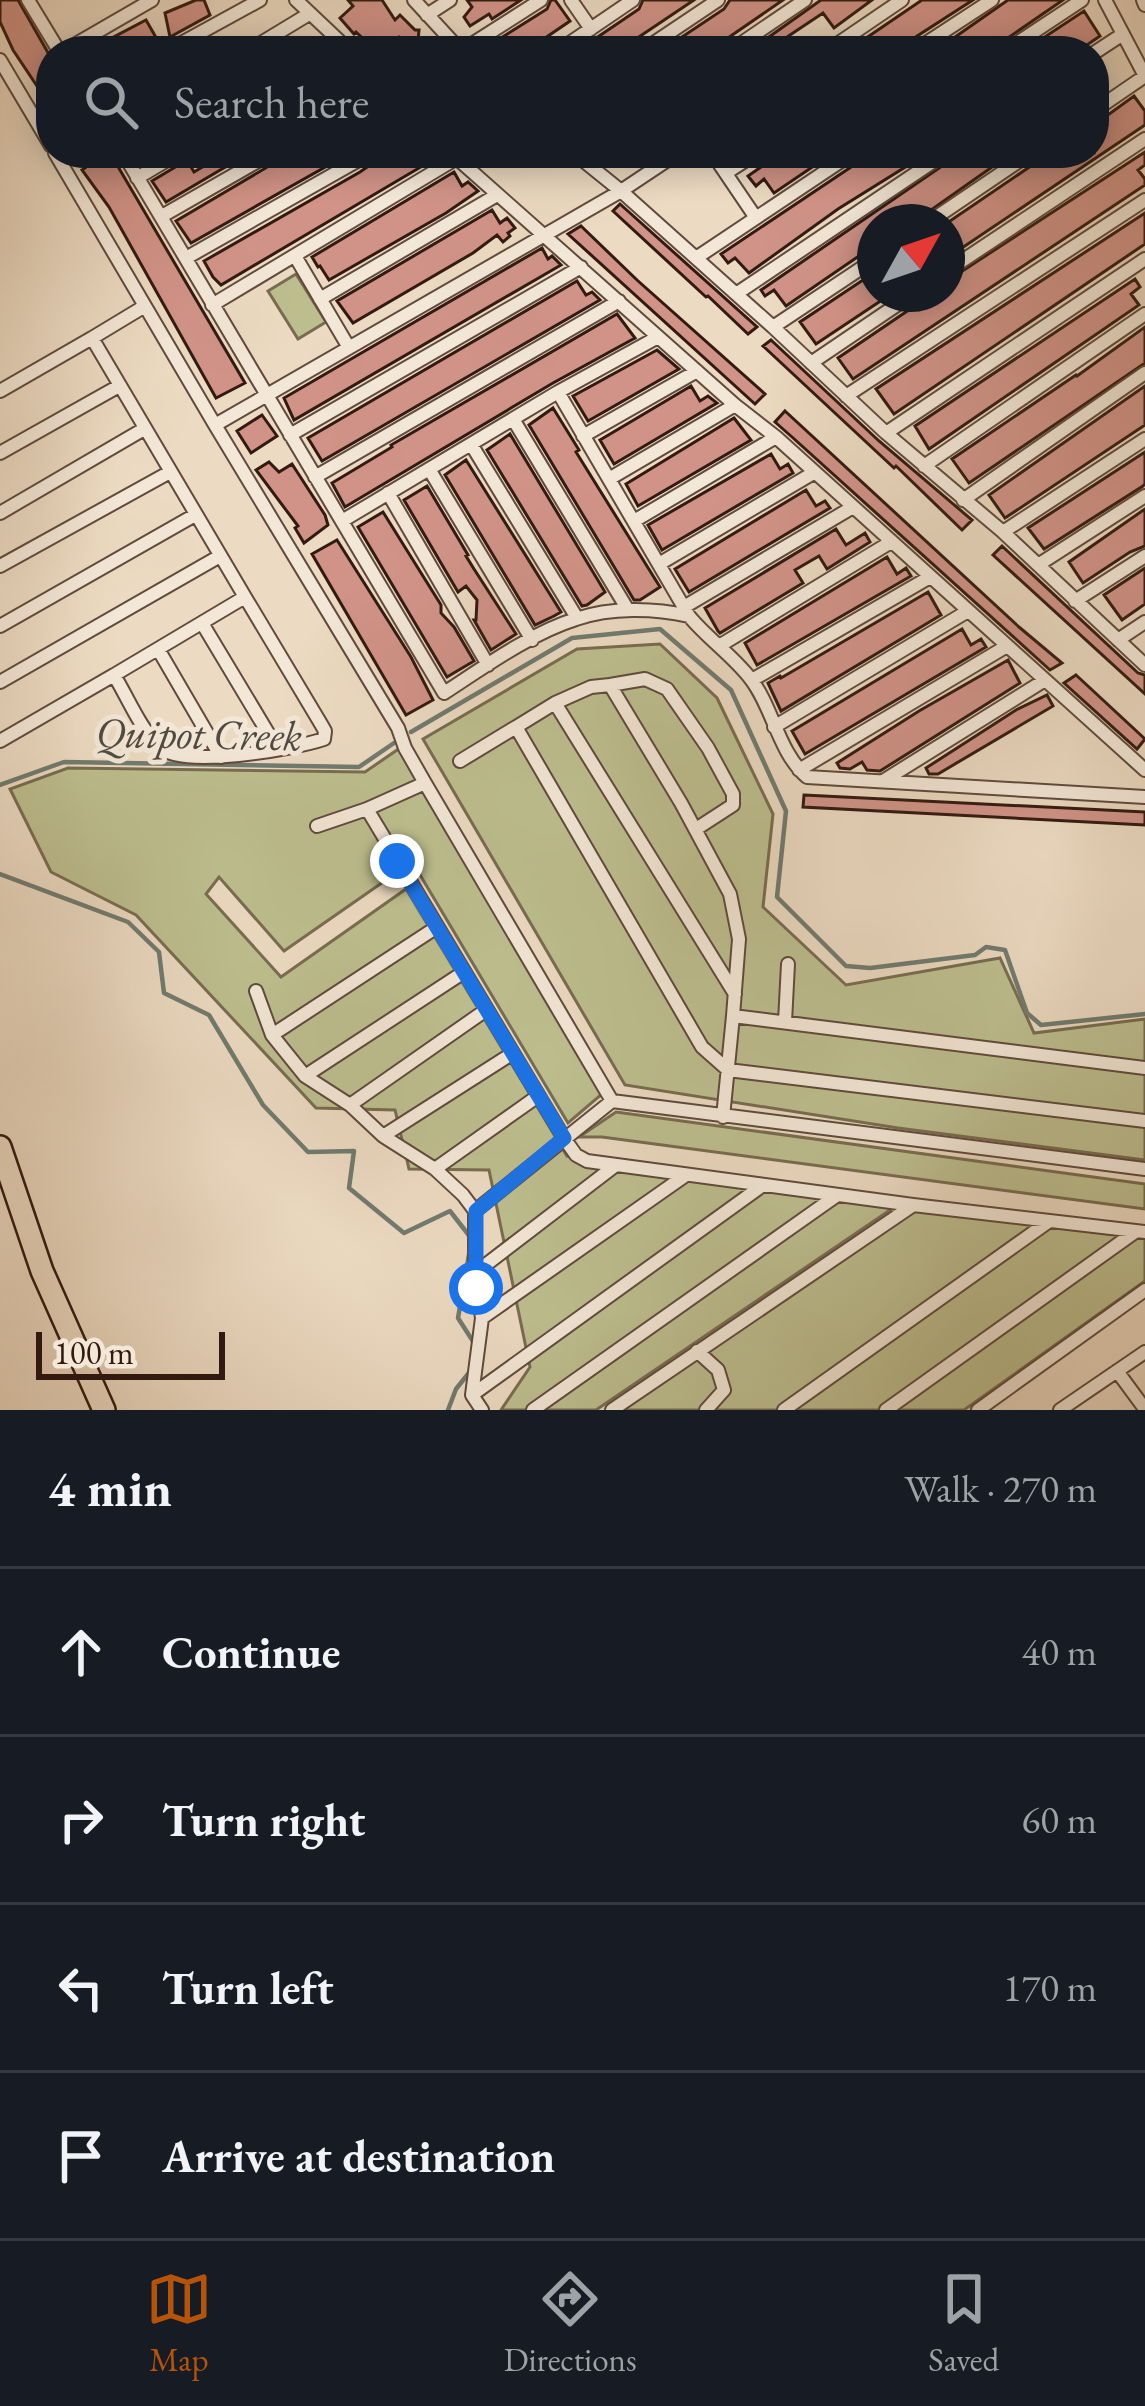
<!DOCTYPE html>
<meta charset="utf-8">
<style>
body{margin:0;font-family:"EB Garamond",serif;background:#20242c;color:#f1f3f6}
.compass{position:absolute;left:857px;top:204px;width:108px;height:108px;border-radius:50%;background:#171b24;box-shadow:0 6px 30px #0003;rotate:50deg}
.scale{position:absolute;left:36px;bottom:30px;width:189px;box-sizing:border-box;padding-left:12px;border:6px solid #321a11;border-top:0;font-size:33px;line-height:42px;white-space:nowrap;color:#321a11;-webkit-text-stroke:9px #f3e7d7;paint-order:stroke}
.stop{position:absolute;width:36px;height:36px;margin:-27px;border:9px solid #1a73e8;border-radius:50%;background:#fff}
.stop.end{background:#1a73e8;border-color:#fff;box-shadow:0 3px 12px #0008}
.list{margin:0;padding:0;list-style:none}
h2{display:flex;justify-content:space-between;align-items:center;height:156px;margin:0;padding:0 48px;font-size:51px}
h2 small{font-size:39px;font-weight:400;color:#9ea1a6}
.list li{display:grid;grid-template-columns:78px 1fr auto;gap:36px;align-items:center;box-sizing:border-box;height:168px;padding:0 48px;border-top:3px solid #363941}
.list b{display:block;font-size:45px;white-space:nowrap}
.list em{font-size:39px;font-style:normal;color:#9ea1a6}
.icon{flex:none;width:66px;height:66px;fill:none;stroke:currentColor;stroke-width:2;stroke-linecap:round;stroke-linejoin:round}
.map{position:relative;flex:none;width:1145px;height:1410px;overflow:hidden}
.search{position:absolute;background:#171b24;box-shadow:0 6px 30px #0003;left:36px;right:36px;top:36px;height:132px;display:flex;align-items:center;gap:30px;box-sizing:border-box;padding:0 42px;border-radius:48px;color:#9ea1a6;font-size:45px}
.sheet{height:828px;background:#171b24}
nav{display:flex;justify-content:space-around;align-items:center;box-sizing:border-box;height:168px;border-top:3px solid #363941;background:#171b24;font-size:33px;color:#9ea1a6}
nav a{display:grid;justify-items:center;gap:6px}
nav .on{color:#b45309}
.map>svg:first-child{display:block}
.green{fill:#bdbe8f;stroke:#786c50;stroke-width:3}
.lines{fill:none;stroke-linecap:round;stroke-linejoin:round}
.stream{stroke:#707b70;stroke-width:4.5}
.building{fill:#d19388;stroke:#321a11;stroke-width:3}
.street-casing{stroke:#604a3d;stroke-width:16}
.highway-casing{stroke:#321a11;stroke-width:26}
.street{stroke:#f3e7d7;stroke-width:12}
.highway{stroke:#ecdac2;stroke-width:21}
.route{stroke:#1a73e8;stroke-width:15}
.labels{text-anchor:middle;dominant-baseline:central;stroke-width:10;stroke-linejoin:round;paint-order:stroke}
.water-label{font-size:42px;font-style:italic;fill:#514a41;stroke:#f3e7d7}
</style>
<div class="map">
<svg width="1145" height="1410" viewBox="0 0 1145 1410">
<rect width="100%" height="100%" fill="#ecdac2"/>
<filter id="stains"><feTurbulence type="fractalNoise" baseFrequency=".00167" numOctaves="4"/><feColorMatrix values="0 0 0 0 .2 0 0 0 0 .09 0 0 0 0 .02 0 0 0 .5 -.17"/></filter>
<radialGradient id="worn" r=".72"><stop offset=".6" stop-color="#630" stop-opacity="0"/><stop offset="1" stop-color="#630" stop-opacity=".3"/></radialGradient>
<path class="green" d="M296,274L326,322L298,339L268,291Z
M660,644L717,698L773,814L763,907L846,985L1000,958L1034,1033L1145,1019V1160L898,1128L625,1085L423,739L577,649Z
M400,748L602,1094L568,1123L401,843L385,855L396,873L284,951L219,877L206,894L281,977L406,889L567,1156L896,1206L596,1410H501L530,1367L489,1170L409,1169L395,1110L316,1108L136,915L51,872L10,789L68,768L365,772Z
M616,1112L1145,1184V1209L602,1137H579Z
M917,1208L1145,1238V1281L964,1410H622Z"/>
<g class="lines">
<path class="stream" d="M411,732L572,638L660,629L731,690L786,811L777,897L846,966L870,968L975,955L986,947L1005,950L1027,1013L1041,1025L1145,1014
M0,785L64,762L359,767L394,743
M0,874L128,922L159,952L164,993L209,1015L263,1105L308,1152L354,1151L349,1188L404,1233L450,1211L471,1238
M470,1249L458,1318L476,1346
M448,1410L456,1389L472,1369"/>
</g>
<path class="building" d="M0,0H18L51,58V107L13,50L0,22Z
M196,0H204L210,15L170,37L165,13Z
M348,0H382L395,20L400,15L415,30H419L418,41L402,40L399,37L386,50L378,41L372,47L356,32L354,34L340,18L353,6Z
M467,0H521L492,19L489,14L470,26L464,17L472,7Z
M551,0H555L570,21L526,51H488L485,48L547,9Z
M643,0H694L618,51H577L639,9Z
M730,0H783L709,51H661L724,9Z
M821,0H872L834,28L823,13L766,51H749Z
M922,0H973L908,42L900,51H847Z
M1008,0H1063L989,51H935Z
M1084,11L1100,36L1078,51H1035L1031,46Z
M146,20L158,41L139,51H116L110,39Z
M1134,96L1145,111V125L947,258V223L1050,153H1094V125Z
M1145,152V165L1138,170L1145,179V185L853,379L838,358L919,303L927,294H947V281Z
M77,153H110L245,383L216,398L109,207L82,170L85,168Z
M226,153H249L166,202L152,181L187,160L194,172Z
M291,153H350L191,243L176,221Z
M387,153H441V155L221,285L213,277L204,261L360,172Z
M781,153H833L774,193L764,179L756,186L748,176Z
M872,153H921L923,156L838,209L749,273L735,258L728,263L721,254Z
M961,153H1012L914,222H875V245L786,306L774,290L765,296L761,290Z
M454,172L462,186L468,182L478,191L446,213L329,280L320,266L318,267L312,257Z
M620,204L757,327L748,334L708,296L706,297L613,211Z
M492,210L500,223L507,218L515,228L508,233L510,236L503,242L497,235L473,253L353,323L337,301Z
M1145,213V244L894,414L876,389Z
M581,226L637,280L765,394L755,404L568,234Z
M542,248L548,259L552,256L561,265L294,420L284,398Z
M875,272V294H891L816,344L800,322Z
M1135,279L1140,287L1131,294L1139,305L929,449L915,426Z
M577,281L586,295L592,292L600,300L322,461L308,438Z
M617,314L635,338L553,383L345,507L332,483L392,447L391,445Z
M1145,327V363L969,483L952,459L1076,375L1077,376Z
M771,340L879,441L972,520L962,530L896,466L894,468L763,346Z
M657,350L679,369L588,421L573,396Z
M691,386L700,401L708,396L717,403L614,464L600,440Z
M1145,386V425L1005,518L989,495Z
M553,408L579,450L576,452L660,587L640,600H634L529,425Z
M785,411L1019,627L1062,663L1050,670L792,437L775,422Z
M262,415L277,436L251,453L237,431Z
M734,418L751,440L638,506L626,484Z
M510,434L605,592L587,605L582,606L487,450Z
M1145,452V484L1143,486L1044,549L1028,528Z
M771,454L780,469L788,464L793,473L662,550L648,525Z
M466,460L561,612L554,616L535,625L445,475Z
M269,462L279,472L292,464L325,515L328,525L304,543L295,528L298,526L256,470Z
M427,486L468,555L466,556L474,569L516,634L491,650L474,620H476L477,600L466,586L458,592L404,500Z
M806,490L816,506L825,501L830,508L689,592L675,569Z
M1145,509V546L1130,552L1083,583L1069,562Z
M383,512L441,605V613L454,627L474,661L447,677L358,527Z
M836,529L846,545L865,533L870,542L827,569L819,556L795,570L803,583L720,633L718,631L705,608Z
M337,540L411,657L433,700L406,715L312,554Z
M1002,546L1138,673L1145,675V694L993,555Z
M887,557L897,574L906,568L911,576L757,665L745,643Z
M1145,568V604L1122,620L1104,595Z
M928,592L941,615L781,711L768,683L780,676L781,678Z
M962,629L971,645L981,639L986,647L805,754L792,731Z
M1008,660L1020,683L880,771L867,770L862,762L850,769L840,768L837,763L919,711Z
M1076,675L1145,739L1137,749L1064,683Z
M1047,695L1053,706L938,774H929L926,768L1016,710Z
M804,795L1145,812V825L803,807Z"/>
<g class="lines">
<g class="street-casing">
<path id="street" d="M28,0L59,51
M296,0L350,51
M414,0L461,51
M571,0L591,29
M1105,0L1145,76
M1143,0L1145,5
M427,15L450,0
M64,51L152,0
M167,51L260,0
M248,51L309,14
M461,51L541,0
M558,51L633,0
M642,51L718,0
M730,51L805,0
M827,51L902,0
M914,51L992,0
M1005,51L1082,0
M1094,53L1123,34
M0,60L51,146
M1094,111L1145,76
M55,153L215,425L398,728L405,748L425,783L612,1101L1145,1169
M123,153L444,693C484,667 531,633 576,619C611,607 654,608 689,616C707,638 732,655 750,678C773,707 778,752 807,777L1145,797
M451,153L735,405L776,437L1145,770
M574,153L621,191L773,327L886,433L1003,532L1145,665
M712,153L756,218
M726,173L757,153
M137,178L179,153
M162,216L272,153
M929,222L1031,153
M295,256L348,346
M186,258L371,153
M696,258L853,153
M947,271L1145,139
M736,294L946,153
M320,299L497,195
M212,305L457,158
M145,306L92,338L245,597
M773,327L875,259
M811,363L913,294
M0,391L92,338
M558,392L689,616
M846,396L1145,200
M513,419L628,610
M215,425L621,191L678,153
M886,433L1145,259
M290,435L581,267
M583,436L697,371
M471,444L577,618
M0,453L119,386
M924,466L1145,314
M429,469L532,640
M315,477L619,301
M609,479L735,405
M388,493L488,665
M963,500L1145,373
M0,513L144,429
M342,521L558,392L658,337
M634,521L776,437
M1003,532L1145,439
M659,564L815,472
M1038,565L1145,496
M0,566L170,472
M1075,601L1145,556
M684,607L853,507
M202,623L277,748
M0,626L195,515
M1118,640L1145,622
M719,646L891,542
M158,649L221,757
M752,680L930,577
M0,682L220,556
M610,685L645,679L667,689L708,748L733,794V805L696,829
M555,703L516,727L702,1047L728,1070L1145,1121
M774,727L968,611
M0,741L114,675C128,698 140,728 159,747C182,769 294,749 324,739L325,731L321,724L245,597L114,675
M460,761L516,727
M799,770L1007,646
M883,781L1045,680
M367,809L564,1138L576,1155L587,1161L913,1205L1145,1232
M317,826L367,809L425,783
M437,927L272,1035L305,1076L464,972
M256,991L272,1035
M486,1010L350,1105L383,1136L513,1053
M733,1016L739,939L730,894L681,803L610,685L591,687L555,703L735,994
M785,1022L788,964
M305,1076L350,1105
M538,1096L435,1169L463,1195L475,1211L612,1101
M723,1117L733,1016L1145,1068
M383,1136L435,1169
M616,1165L475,1273L482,1318L686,1175
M475,1273V1211
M482,1318L472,1395L482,1410
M697,1351L718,1370L724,1390L706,1410
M1117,1371L1145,1409
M472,1395L763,1185
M533,1410L836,1196
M612,1410L912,1206
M784,1410L1048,1222
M886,1410L1135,1232
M978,1410L1145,1290
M1060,1410L1145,1352"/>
</g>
<g class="highway-casing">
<path id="highway" d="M0,1147L42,1271L104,1410"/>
</g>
<use href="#street" class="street"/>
<use href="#highway" class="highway"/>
</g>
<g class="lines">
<path class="route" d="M397,861L564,1138L476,1211V1288"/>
</g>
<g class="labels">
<g class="water-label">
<text transform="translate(199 734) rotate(1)">Quipot Creek</text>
</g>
</g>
<rect width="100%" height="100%" filter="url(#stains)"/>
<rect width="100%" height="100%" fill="url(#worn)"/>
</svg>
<svg class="compass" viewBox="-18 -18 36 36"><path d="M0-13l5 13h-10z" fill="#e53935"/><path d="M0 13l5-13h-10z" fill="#9ea1a6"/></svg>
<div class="scale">100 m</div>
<div class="stop" style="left:476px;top:1288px"></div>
<div class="stop end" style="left:397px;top:861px"></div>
<div class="search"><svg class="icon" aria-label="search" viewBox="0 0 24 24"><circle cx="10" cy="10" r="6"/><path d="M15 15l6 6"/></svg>Search here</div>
</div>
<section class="sheet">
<h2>4 min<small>Walk · 270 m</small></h2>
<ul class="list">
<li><svg class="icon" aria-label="ahead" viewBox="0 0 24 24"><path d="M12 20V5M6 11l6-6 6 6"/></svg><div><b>Continue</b></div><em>40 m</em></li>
<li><svg class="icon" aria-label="right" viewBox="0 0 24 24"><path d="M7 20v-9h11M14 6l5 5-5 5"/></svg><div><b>Turn right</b></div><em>60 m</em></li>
<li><svg class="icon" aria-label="left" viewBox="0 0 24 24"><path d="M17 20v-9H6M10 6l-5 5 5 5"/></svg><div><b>Turn left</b></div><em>170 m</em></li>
<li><svg class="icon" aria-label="arrive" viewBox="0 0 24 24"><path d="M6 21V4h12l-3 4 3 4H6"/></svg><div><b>Arrive at destination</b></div></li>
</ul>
</section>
<nav>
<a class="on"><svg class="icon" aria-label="map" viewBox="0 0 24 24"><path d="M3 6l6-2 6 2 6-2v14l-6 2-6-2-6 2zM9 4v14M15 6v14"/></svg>Map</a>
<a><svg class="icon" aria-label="directions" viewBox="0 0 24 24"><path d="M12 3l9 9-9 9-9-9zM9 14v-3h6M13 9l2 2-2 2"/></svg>Directions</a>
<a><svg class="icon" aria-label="saved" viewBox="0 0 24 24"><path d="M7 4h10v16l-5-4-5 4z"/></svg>Saved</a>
</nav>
